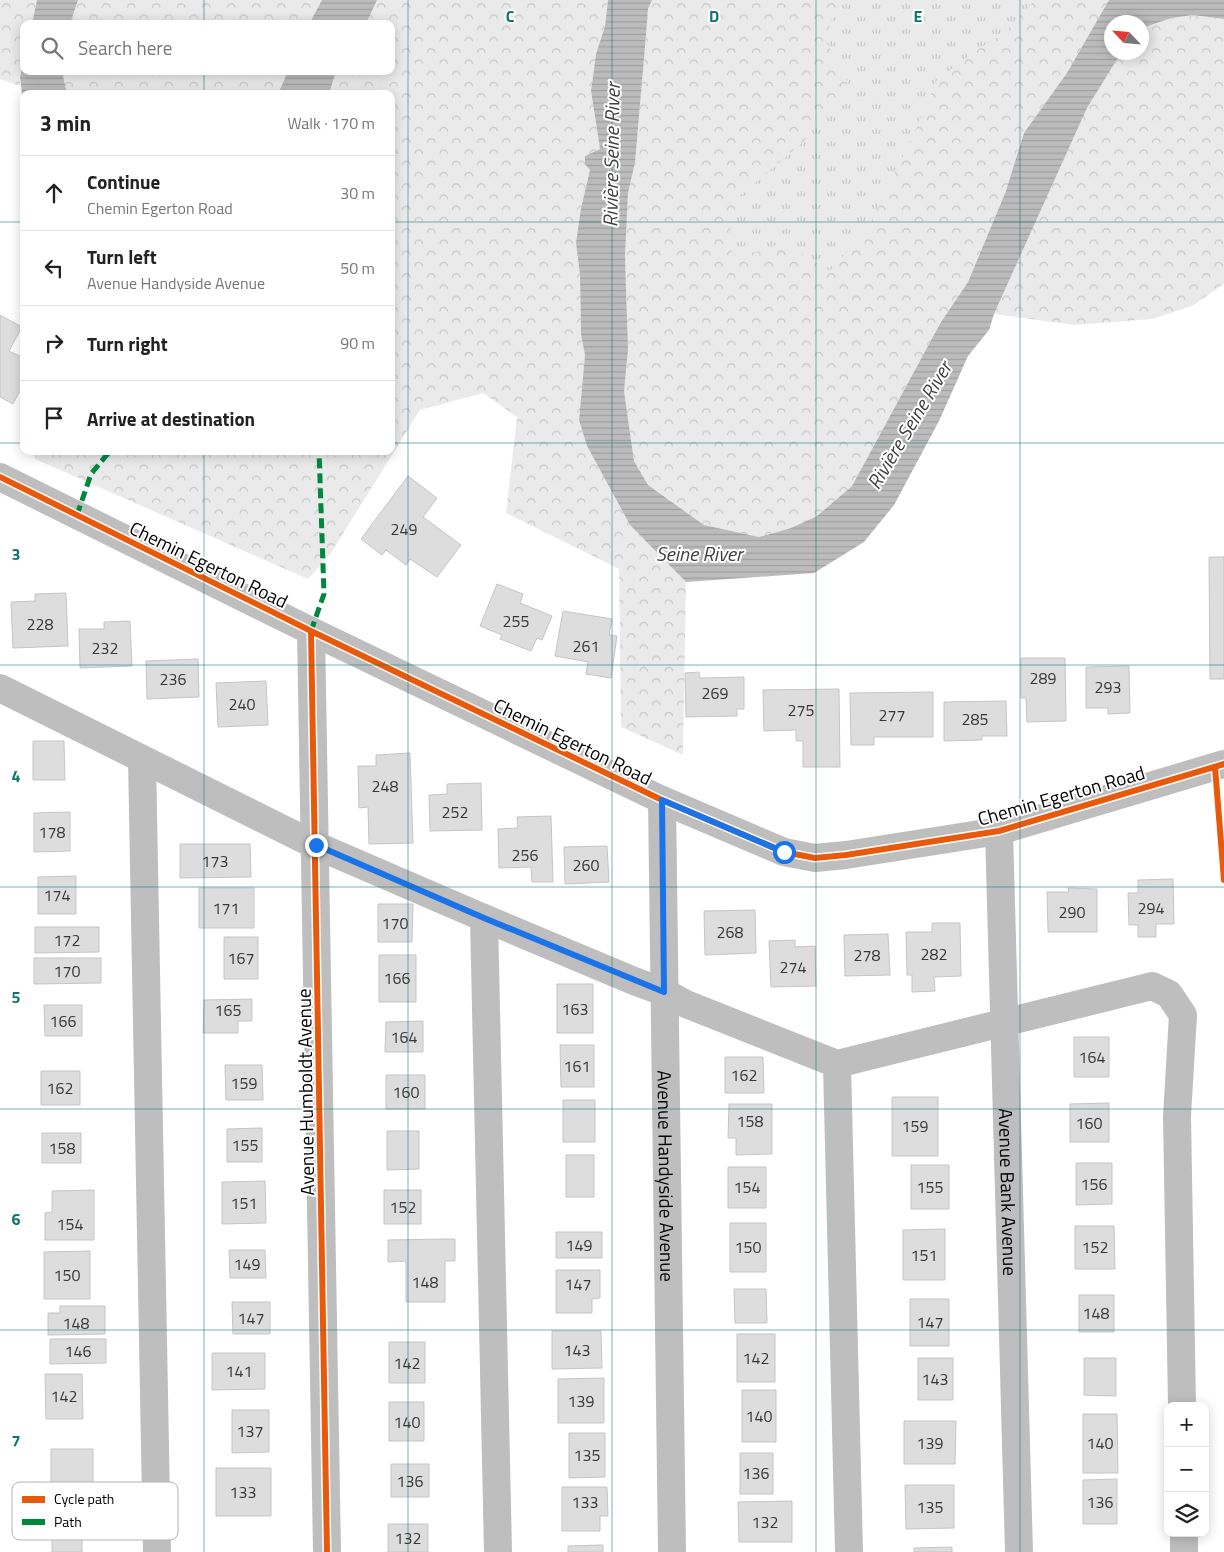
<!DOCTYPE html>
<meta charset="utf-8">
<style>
body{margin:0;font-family:"Titillium Web",sans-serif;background:#f2f2f2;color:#222}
.controls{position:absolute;right:15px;bottom:15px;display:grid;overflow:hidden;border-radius:10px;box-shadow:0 2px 12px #0003}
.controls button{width:45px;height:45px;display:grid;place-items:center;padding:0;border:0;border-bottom:1px solid #e0e0e0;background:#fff;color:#222;font:25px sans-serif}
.compass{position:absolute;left:1104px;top:15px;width:45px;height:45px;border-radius:50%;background:#fff;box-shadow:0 2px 12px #0003;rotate:296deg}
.stop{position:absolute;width:15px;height:15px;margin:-11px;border:4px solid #1a73e8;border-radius:50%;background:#fff}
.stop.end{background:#1a73e8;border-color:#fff;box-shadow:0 1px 5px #0008}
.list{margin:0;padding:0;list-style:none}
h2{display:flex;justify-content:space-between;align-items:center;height:65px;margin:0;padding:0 20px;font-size:21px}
h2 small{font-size:16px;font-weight:400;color:#767676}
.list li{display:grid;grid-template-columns:32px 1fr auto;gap:15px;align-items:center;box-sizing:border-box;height:75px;padding:0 20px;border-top:1px solid #e0e0e0}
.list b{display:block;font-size:19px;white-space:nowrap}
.list p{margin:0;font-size:16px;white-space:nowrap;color:#767676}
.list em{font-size:16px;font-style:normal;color:#767676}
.icon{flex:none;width:28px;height:28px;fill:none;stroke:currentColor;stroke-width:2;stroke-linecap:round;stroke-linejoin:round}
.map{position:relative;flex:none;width:1224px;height:1552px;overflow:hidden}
.search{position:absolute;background:#fff;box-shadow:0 2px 12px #0003;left:20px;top:20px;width:375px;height:55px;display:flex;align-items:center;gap:12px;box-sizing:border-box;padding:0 18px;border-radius:10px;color:#767676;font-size:19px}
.panel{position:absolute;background:#fff;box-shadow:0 2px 12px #0003;left:20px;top:90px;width:375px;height:365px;border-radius:10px}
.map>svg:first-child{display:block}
.grass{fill:url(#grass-tufts)}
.forest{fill:url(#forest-crowns)}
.water{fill:url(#water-rules)}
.building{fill:#ddd;stroke:#c5c5c5}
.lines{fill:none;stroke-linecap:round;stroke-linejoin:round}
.minor{stroke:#bebebe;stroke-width:28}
.quiet{stroke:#00873e;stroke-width:5;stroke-dasharray:10 5;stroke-linecap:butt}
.cycleway-casing{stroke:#fff;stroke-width:9}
.cycleway{stroke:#e8590c;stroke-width:6}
.route{stroke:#1a73e8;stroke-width:6}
.grid{fill:none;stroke:#0f766e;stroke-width:1;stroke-opacity:0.55}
.labels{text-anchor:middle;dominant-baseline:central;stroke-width:4;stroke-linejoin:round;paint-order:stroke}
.number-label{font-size:16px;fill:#373737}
.street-label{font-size:19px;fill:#000;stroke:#fff}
.water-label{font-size:20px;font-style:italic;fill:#414141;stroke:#fff}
.key{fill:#fff;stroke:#b2b2b2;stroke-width:1}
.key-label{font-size:14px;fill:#000}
.grid-label{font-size:16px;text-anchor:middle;font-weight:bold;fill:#0f766e;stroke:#fff;stroke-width:4;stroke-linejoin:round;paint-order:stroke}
</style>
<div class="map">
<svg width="1224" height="1552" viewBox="0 0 1224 1552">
<defs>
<pattern id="grass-tufts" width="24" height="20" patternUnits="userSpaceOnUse" patternTransform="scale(1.25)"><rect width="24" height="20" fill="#eaeaea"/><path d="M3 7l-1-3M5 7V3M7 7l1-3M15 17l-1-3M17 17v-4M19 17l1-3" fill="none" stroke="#c7c7c7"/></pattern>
<pattern id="forest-crowns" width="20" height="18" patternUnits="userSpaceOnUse" patternTransform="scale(1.25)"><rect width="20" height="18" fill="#eaeaea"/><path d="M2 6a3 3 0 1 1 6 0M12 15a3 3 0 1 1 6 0" fill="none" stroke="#c7c7c7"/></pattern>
<pattern id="water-rules" width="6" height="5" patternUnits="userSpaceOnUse" patternTransform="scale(1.25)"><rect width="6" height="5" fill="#bcbcbc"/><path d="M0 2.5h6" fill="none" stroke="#a0a0a0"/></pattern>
</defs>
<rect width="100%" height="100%" fill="#fff"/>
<path class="grass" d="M652,0H1109L1006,191L624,391L641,93L646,35Z"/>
<path class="forest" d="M0,0H37L32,24H24V60L20,77V86L0,79Z
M78,0H322L309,24H70Z
M377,0H608L605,26L596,54L591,91L600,149L585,156L590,170L581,208L576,243L580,275L581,333L585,355L579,420L587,446L630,525L686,582L683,755L621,727L619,569L506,513L517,417L483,393L420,410L329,556L308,579L35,459V451H391V94H329L336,71H391V24H366Z
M652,0H839L825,39L848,83L804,141L738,197L727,244L734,255L761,251L783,243L830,271L870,224L918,125L937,80L971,54L1005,32L1035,0H1109L1067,73L1024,133L1006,191L968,282L941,322L852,486L817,516L791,528L759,537L704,525L648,485L634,461L624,391L628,349L625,257L628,193L635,163L646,35L648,9Z
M1193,15L1224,19V284L1192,306L1152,319L1075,325L994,314L1087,108L1121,53L1142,52V28L1172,18Z
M62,71H288L278,94H67Z"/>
<path class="water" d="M37,0H78L70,24H32Z
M322,0H377L366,24H309Z
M608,0H652L648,9L646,35L635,163L628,193L625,257L628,349L624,391L634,461L648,485L704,525L759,537L791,528L817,516L852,486L941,322L968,282L1006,191L1024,133L1067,73L1109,0H1224V19L1193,15L1172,18L1142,28V22H1112V52L1121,53L1087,108L994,314L989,330L968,356L939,421L894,505L864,542L814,573L686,582L630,525L587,446L579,420L585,355L581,334L580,275L576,243L581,208L590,170L585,164V156L600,149L591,91L596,54L605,26Z
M24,60V71H62L67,94H24V113L20,77Z
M288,71H336L329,94H278Z"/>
<path class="building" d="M0,315L22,327L9,351L24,358V368L20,375L24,377V383L13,404L0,397Z
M408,476L437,498L423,517L461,545L437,577L410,559L406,565L386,550L382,555L361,539Z
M1209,557H1224V679H1210Z
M497,584L523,594L520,603L552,616L542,640L537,638L531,651L500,639L502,635L480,626Z
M66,593L68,646L13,648L11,602L35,601V594Z
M563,611L612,619L609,635L617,636L611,678L586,674L588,662L555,656Z
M130,621L132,666L80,668L79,629H104V622Z
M1021,658H1065L1066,721L1027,722L1026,698H1021Z
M198,659L199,697L147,699L146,661Z
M1129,666L1130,713L1108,714V708H1086V667Z
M699,672L700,678L744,677V709H737V716L686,717L685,673Z
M266,681L268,725L218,727L216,683Z
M839,689L840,767H803V741H796V730L764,731L763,690Z
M933,692V737H874V745H851L850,693Z
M1006,701L1007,736H982V740L944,741V702Z
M33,741H64L65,780H33Z
M410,753L413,843L369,844L368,807L359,808L358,766H376V755Z
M481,783L482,830L430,831L429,795L447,794V784Z
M70,812V851L34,852V813Z
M551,816L553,882H532L531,867L499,868L498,829L518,828L517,817Z
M180,844H250L251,877L180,878Z
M607,846L609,882L565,884L564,847Z
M76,876V914H38V877Z
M1173,879L1174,924H1156V937H1138V925H1129L1128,893H1138V880Z
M199,888H254V928H199Z
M1068,888L1097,889V932H1048L1047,892H1069Z
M378,904H413L412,942H378Z
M755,910L756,953L705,955L704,911Z
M932,923H960L961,976L934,977L935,991L912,992V975H907L906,932H932Z
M35,927H99V952L35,953Z
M888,934L890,975L845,976L844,935Z
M224,937H258V979H224Z
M795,940V947L815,946L816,986L771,987L769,941Z
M379,955H416V1002H379Z
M34,958H101V983L34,984Z
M557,984H593V1033H557Z
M252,999V1021H238V1033H203L204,1000Z
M44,1005H82V1036H45Z
M423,1021V1052H385L386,1022Z
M1074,1037H1109V1077H1074Z
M560,1045H594V1087H561Z
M725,1057H763L764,1093H725Z
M225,1065H262L263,1100H226Z
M41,1071H80V1105H41Z
M386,1075H425V1109H386Z
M892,1097H938V1156H892Z
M563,1100H595V1142H563Z
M1109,1103V1142H1070V1104Z
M729,1104H772V1154L736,1155V1138H728Z
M262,1128V1162H227V1129Z
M387,1131H419V1169L387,1170Z
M42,1133H81V1163H42Z
M566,1155H594V1197H566Z
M1076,1163H1112V1204L1076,1205Z
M911,1165H949V1209H911Z
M728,1167H766V1208H728Z
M265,1181L266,1223L222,1224V1182Z
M94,1190V1240H45V1213L52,1212V1191Z
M384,1190H421V1224H384Z
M730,1223H766V1272H730Z
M1075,1226H1114L1115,1269H1075Z
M945,1229V1280H903V1230Z
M556,1232H602V1258H556Z
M444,1239H455V1261H445V1302H406V1261L388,1262V1240Z
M229,1250H265L266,1278H230Z
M90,1251V1299H44V1252Z
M556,1270H600V1298L592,1299V1313H556Z
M734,1289H766L767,1323H735Z
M1079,1295H1114V1332H1079Z
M910,1299H949V1346H910Z
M232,1302H270V1334H233Z
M60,1306H105V1334L48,1335V1313H60Z
M552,1331H601L602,1368L552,1369Z
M737,1334H775V1382H737Z
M50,1339H106V1363L50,1364Z
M389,1342H425V1383H389Z
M212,1353H265V1389L212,1390Z
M918,1358H953V1400H918Z
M1084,1358H1116V1396L1084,1395Z
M45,1374H82L83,1419H46Z
M604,1378V1423H558V1379Z
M742,1390H776V1442H742Z
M389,1402H424V1441H389Z
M232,1410H269V1452L232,1453Z
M1083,1414H1117L1118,1473H1083Z
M904,1421H956L955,1464H904Z
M569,1433H605V1477L569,1478Z
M51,1449H93V1497H51Z
M740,1453H773V1494H740Z
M391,1464H429V1497H391Z
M216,1468H271V1516H216Z
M1117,1479V1524H1083V1480Z
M905,1485H954V1528L906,1529Z
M562,1487H607L608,1516H600V1531H562Z
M792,1501V1542H739L738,1502Z
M52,1513L82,1514V1552H52Z
M388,1524H428V1552H388Z
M603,1545V1552H568V1546Z
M952,1547V1552H914V1548Z"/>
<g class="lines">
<g class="minor">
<path d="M0,477L311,631L662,800L784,852L815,858L846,855L999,831L1224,764"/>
<path d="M311,631L327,1552"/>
<path d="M0,688L315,845L484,918L634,981L664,992L686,1004L837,1064L1152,986L1169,994L1183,1015L1177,1116L1182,1406"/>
<path d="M142,759L157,1552"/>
<path id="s1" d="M662,800L672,1552"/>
<path id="s2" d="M999,831L1019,1552"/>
<path d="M484,918L498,1552"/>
<path d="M837,1064L849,1552"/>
<path d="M1184,1533V1552"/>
</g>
<path class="quiet" d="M77,515L91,474L110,451
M311,631L324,594L319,451"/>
<g class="cycleway-casing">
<path id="cycleway" d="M0,477L311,631L662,800L784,852L815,858L846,855L999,831L1224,764
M311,631L327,1552
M1215,767L1224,880"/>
</g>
<use href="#cycleway" class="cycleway"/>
</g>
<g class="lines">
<path class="route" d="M316,845L484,918L664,992L662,800L784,852"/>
</g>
<path class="grid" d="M204,0V24M408,0V1552M612,0V1552M816,0V1552M1020,0V1552M204,71V94M0,222H24M391,222H1224M0,443H24M391,443H1224M204,451V1552M0,665H1224M0,887H1224M0,1109H1224M0,1330H1224"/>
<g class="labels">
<g class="number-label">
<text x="404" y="529">249</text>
<text x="516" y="621">255</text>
<text x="40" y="624">228</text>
<text x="586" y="646">261</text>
<text x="105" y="648">232</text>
<text x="1043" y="678">289</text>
<text x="173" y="679">236</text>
<text x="1108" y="687">293</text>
<text x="715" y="693">269</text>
<text x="242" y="704">240</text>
<text x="801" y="710">275</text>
<text x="892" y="715">277</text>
<text x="975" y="719">285</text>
<text x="385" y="786">248</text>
<text x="455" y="812">252</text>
<text x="52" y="832">178</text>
<text x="525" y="855">256</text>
<text x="215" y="861">173</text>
<text x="586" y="865">260</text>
<text x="57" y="895">174</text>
<text x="226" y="908">171</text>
<text x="1151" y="908">294</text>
<text x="1072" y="912">290</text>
<text x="395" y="923">170</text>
<text x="730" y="932">268</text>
<text x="67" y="940">172</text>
<text x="934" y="954">282</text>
<text x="867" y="955">278</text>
<text x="241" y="958">167</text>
<text x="793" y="967">274</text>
<text x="67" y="971">170</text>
<text x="397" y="978">166</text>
<text x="575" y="1009">163</text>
<text x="228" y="1010">165</text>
<text x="63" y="1021">166</text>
<text x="404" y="1037">164</text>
<text x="1092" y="1057">164</text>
<text x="577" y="1066">161</text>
<text x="744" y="1075">162</text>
<text x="244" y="1083">159</text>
<text x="60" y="1088">162</text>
<text x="406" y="1092">160</text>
<text x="750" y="1121">158</text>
<text x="1089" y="1123">160</text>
<text x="915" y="1126">159</text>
<text x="245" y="1145">155</text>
<text x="62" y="1148">158</text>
<text x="1094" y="1184">156</text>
<text x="747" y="1187">154</text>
<text x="930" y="1187">155</text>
<text x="244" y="1203">151</text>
<text x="403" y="1207">152</text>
<text x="70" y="1224">154</text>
<text x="579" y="1245">149</text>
<text x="748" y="1247">150</text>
<text x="1095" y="1247">152</text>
<text x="924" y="1255">151</text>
<text x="247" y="1264">149</text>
<text x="67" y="1275">150</text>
<text x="425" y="1282">148</text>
<text x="578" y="1284">147</text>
<text x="1096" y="1313">148</text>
<text x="251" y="1318">147</text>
<text x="930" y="1322">147</text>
<text x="76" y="1323">148</text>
<text x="577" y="1350">143</text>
<text x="78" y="1351">146</text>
<text x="756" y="1358">142</text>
<text x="407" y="1363">142</text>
<text x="239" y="1371">141</text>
<text x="935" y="1379">143</text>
<text x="64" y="1396">142</text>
<text x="581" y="1401">139</text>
<text x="759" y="1416">140</text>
<text x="407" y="1422">140</text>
<text x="250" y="1431">137</text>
<text x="930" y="1443">139</text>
<text x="1100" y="1443">140</text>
<text x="587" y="1455">135</text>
<text x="756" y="1473">136</text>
<text x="410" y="1481">136</text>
<text x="243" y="1492">133</text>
<text x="585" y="1502">133</text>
<text x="1100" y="1502">136</text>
<text x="930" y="1507">135</text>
<text x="765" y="1522">132</text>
<text x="408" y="1538">132</text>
</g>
<g class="street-label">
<text transform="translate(209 564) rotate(26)">Chemin Egerton Road</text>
<text transform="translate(573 741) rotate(26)">Chemin Egerton Road</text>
<text transform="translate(1061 795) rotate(-16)">Chemin Egerton Road</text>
<text transform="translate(305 1092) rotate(-91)">Avenue Humboldt Avenue</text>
<text stroke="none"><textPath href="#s1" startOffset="376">Avenue Handyside Avenue</textPath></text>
<text stroke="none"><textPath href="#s2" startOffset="361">Avenue Bank Avenue</textPath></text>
</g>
<g class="water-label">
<text transform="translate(611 155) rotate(-89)">Rivière Seine River</text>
<text transform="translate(909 425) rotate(-59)">Rivière Seine River</text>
<text x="699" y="553">Seine River</text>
</g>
</g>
<rect x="12" y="1482" width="166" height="58" rx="8" class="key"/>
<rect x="22" y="1496" width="23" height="7" fill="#e8590c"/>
<rect x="22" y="1519" width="23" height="6" fill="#00873e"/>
<g class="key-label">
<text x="54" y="1504">Cycle path</text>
<text x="54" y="1527">Path</text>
</g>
<g class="grid-label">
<text x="510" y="22">C</text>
<text x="714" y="22">D</text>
<text x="918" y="22">E</text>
<text x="16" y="560">3</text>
<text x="16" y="782">4</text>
<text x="16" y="1003">5</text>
<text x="16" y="1225">6</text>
<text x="16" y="1447">7</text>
</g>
</svg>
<div class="controls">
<button>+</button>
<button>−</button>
<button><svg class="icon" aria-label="layers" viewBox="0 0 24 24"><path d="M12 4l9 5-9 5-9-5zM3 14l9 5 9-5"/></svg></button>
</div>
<svg class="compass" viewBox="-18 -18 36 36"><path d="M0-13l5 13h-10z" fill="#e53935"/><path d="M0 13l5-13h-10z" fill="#767676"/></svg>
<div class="stop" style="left:784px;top:852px"></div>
<div class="stop end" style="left:316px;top:845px"></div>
<div class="search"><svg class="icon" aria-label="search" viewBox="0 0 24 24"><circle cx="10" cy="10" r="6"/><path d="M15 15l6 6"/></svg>Search here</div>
<section class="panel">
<h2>3 min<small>Walk · 170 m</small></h2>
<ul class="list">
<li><svg class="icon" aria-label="ahead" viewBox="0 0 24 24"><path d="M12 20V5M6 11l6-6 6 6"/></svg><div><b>Continue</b><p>Chemin Egerton Road</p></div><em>30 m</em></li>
<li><svg class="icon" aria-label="left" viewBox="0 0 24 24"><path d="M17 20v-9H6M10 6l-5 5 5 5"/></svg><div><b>Turn left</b><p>Avenue Handyside Avenue</p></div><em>50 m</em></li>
<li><svg class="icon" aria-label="right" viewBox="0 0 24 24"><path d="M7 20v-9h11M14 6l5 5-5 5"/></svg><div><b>Turn right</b></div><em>90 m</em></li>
<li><svg class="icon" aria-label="arrive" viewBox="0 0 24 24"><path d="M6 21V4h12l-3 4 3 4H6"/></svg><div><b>Arrive at destination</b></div></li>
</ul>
</section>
</div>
